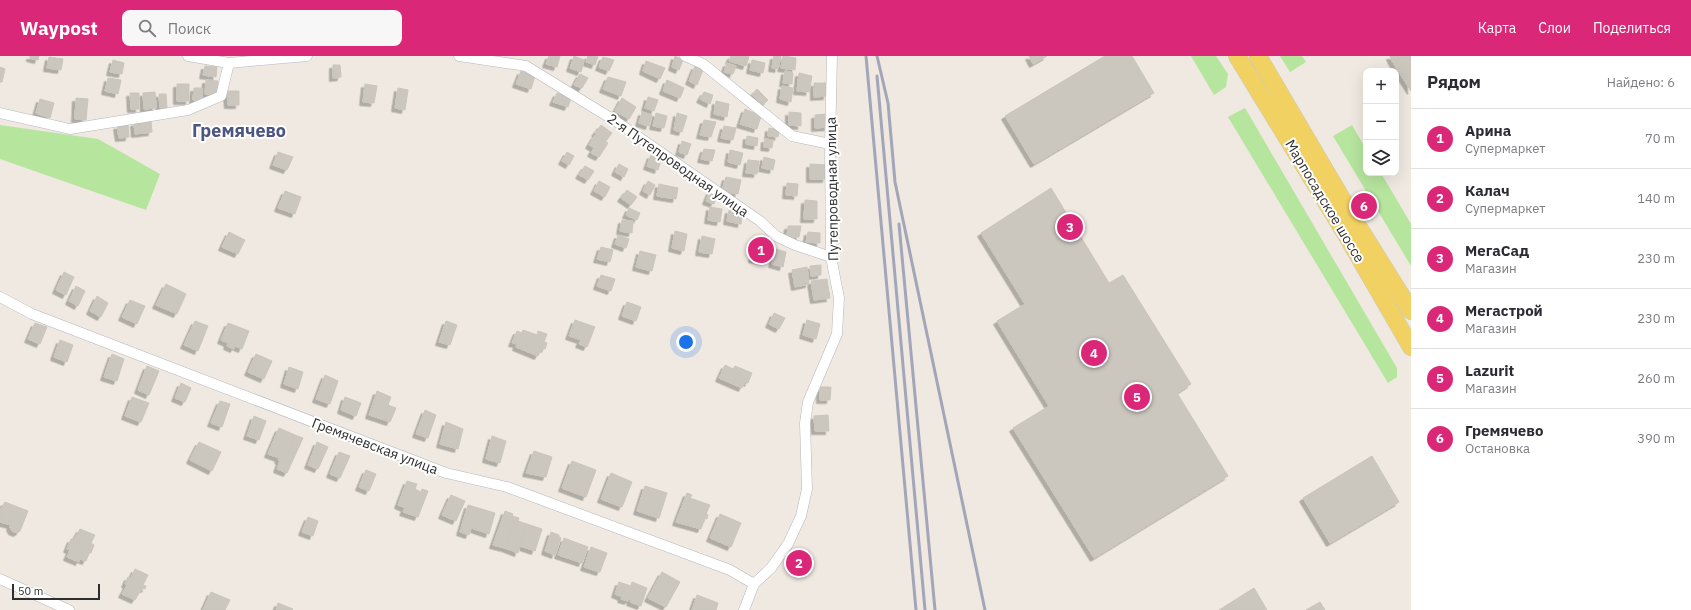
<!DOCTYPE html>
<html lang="ru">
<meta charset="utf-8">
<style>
body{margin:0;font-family:"IBM Plex Sans",sans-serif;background:#f7f7f7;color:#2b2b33}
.controls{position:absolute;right:12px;top:12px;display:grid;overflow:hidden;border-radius:8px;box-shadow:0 4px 16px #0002}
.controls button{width:36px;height:36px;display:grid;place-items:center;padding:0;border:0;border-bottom:1px solid #e1e1e2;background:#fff;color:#2b2b33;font:20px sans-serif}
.scale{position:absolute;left:12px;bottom:10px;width:88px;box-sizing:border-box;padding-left:4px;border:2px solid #2e2e2e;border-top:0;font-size:11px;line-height:14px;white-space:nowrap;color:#2e2e2e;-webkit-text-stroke:3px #fff;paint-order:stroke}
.you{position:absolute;left:686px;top:286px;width:14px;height:14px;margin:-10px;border:3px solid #fff;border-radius:50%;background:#1a73e8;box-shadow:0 0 0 6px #1a73e833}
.badge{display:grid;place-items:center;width:26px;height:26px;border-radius:50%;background:#db2777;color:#fff;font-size:13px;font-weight:700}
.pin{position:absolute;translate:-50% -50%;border:2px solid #fff;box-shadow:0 1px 4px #0006}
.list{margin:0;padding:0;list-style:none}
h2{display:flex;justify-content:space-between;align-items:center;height:52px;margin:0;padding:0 16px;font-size:17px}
h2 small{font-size:13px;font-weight:400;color:#7c7c81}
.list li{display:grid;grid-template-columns:26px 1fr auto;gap:12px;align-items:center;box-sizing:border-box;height:60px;padding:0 16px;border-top:1px solid #e1e1e2}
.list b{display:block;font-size:15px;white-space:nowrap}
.list p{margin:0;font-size:13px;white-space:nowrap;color:#7c7c81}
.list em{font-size:13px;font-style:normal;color:#7c7c81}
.icon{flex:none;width:22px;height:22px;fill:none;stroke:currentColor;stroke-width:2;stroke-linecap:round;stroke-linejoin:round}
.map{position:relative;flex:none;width:1411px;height:554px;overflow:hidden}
header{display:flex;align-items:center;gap:24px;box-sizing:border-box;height:56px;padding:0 20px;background:#db2777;color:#fff}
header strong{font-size:19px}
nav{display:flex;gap:22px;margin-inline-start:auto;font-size:14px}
.search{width:280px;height:36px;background:#f7f7f7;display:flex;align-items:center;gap:10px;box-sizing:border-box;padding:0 14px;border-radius:8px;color:#7c7c81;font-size:15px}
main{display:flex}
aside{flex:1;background:#fff}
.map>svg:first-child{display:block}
.green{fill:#b6e59e}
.building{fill:#cbc7bf;stroke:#cbc5ba;filter:url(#shadow)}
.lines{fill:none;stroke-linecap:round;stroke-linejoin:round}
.minor-casing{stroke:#b4b7c1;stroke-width:11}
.primary-casing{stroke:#c9c9c9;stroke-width:18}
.minor{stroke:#fff;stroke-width:10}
.primary{stroke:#f2d163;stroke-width:17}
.rail{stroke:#a3a6b8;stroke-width:3}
.labels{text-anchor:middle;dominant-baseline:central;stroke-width:4;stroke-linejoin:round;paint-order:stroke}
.street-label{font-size:14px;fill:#2e2e2e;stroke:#fff}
.district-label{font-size:18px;font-weight:bold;fill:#4d5680;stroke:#fff}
</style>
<header>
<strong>Waypost</strong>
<div class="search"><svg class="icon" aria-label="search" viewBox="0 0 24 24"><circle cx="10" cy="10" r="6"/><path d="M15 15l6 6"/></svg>Поиск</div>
<nav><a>Карта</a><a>Слои</a><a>Поделиться</a></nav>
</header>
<main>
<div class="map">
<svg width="1411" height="554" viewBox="0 0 1411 554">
<defs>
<filter id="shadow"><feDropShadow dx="-3.5" dy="3.5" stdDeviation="0" flood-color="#0004"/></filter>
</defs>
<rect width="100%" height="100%" fill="#efe9e1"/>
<path class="green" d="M1191,0H1216L1228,18L1226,31L1214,39Z
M1280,0H1302L1306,6L1290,16Z
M1245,52L1397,312V321L1388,327L1228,61Z
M0,69L98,83L160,118L146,154L0,103Z
M1352,69L1366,93V117H1381L1411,168V210L1333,80Z"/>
<path class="building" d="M30,0H39L38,4L30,2Z
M549,0H560L557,11L546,8Z
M574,0L584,4L581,16L570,12Z
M588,0H598L595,9L586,6Z
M675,0L683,4L679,14L672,11Z
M731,0H748L749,1L746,10L729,5Z
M774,0H781L778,13L772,12Z
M783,0L796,2L795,14L781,12Z
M1029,0H1047L1033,8Z
M1105,0H1132L1154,37L1034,108L1005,60Z
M1390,0H1411V35L1392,5Z
M49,1L63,3L61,14L47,12Z
M603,1L614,4L609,15L599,11Z
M113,4L124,7L122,18L110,16Z
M752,4L765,7L763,17L750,14Z
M646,5L665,12L660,23L643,15Z
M727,7L736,10L733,18L724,16Z
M333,9H340L341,21L333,22Z
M205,10L217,11L216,21L203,19Z
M695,10L703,14L697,29L689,25Z
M0,11L5,13L2,26H0Z
M521,15L535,20L531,33L516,28Z
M785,15L793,17L792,28L783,27Z
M799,17L812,20L809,36L797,35Z
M580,18L588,22L582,32L574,29Z
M608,21L626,26L621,40L603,33Z
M108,22L121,24L118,38L105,35Z
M206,24L218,25L217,38H205Z
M667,24L684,32L680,42L663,35Z
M814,27H826L827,40L814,41Z
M177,28H189V45H177Z
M365,28L377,30L374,47L363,46Z
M782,30L793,32L791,46L780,43Z
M194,32H202V44H193Z
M398,32L408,34L405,54L395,52Z
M757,33L768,44L763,49L752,39Z
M227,35H239V49H228Z
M155,36L156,52L144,53L143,37Z
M704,36L713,39L710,48L700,43Z
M130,37H139V53H131Z
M557,37L571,42L568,51L553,46Z
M159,38H166L167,52H160Z
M648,41L658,44L654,55L645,52Z
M76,42L88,43L86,64L75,63Z
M622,42L636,51L629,63L615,55Z
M40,43L54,47L50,62L36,57Z
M716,45L729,48L727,61L714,58Z
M745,53L761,60L757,73L740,68Z
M642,56L652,59L649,70L639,67Z
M789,56L801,57V70L789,69Z
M656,57L667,60L664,72L653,70Z
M677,57L687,60L682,76L674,74Z
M827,58L828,71L815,72V59Z
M704,64L716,66L711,81L700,79Z
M151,65L152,76L135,78L134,67Z
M128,69L129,81L119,82L117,70Z
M601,69L612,77L606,85L595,77Z
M724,70L736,72L733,84L721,82Z
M769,72L779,74L778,81L768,80Z
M595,79L608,87L599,101L591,97L594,92L589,89Z
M747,80L758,82L757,90L746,88Z
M765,83L773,84L772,92L764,91Z
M682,85L691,88L687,99L679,96Z
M704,93L715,94L712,105L701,103Z
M730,94L743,97L740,109L728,106Z
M278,96L293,101L287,114L273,109Z
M567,96L574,100L569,109L562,105Z
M651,99L661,103L658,114L647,110Z
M764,101L775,104L773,114L762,112Z
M748,104L759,105L757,118L746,117Z
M619,108L628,113L624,121L615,116Z
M810,108L827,109L826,123H810Z
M585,110L594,115L588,124L579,119Z
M726,121L741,124L738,138L722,135Z
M599,125L610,131L605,141L594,135Z
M648,125L655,129L650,139L643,135Z
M787,127L798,128L797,140L786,139Z
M659,128L678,132L676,143L657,140Z
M1051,132L1109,227L1123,219L1191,328L1177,337L1228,420L1094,502L1013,372L1049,350L997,265L1025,248L981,177Z
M627,134L637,141L631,149L621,142Z
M285,135L301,141L295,158L278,152Z
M710,135L717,138L714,148L706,145Z
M805,144L817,145V163H804Z
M710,151L722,153L720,166L708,164Z
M629,152L640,157L637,164L626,159Z
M729,154L742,156L741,168L727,165Z
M622,164L633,165L632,177L620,175Z
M788,170H801L799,181H787Z
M675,175L687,178L684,195L672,192Z
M229,176L245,184L238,198L222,191Z
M808,176L820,177V187L806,186Z
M618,179L629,183L626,192L615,188Z
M702,180L715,183L712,198L699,196Z
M755,189L768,192L765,205L752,203Z
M601,191L613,194L610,206L597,203Z
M776,193L786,196L783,211L772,208Z
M640,195L656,199L652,215L636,211Z
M821,209V219L811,220L810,210Z
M807,211L809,228L795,231L792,214Z
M64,216L74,221L66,239L56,234Z
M601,219L615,223L611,235L597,230Z
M827,223L830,242L814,244L811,225Z
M166,228L186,238L177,258L156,249Z
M76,230L85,235L78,250L69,245Z
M97,240L108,247L101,261L90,255Z
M130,244L145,250L137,268L122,261Z
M627,246L641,251L636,265L622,260Z
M774,257L785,262L779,273L769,268Z
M575,264L595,271L587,291L579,288L581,284L569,280Z
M807,264L820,268L816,283L803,279Z
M195,265L208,270L198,295L184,289Z
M446,265L457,269L450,289L439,286Z
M35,267L47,271L40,288L28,283Z
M228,267L249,275L242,293L235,290L234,293L227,290L228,287L221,284Z
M523,274L537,279L538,275L547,278L544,286L547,287L545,293L542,292L538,300L516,291L517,288L512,287L517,275L522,277Z
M60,284L73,289L67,306L54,301Z
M112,298L124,303L117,325L104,321Z
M256,298L272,305L264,323L248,316Z
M725,309L733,313L735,310L752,317L748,327L745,326L742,332L719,322Z
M147,310L159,315L149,339L138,334Z
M289,311L303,316L298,333L284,328Z
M325,319L338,325L330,348L316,343Z
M181,327L191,332L185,346L175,342Z
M820,331H831L830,344H820Z
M377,335L391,341L388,349L396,352L390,366L369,359Z
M132,341L149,347L141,366L125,360Z
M345,341L361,347L356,360L341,354Z
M220,345L230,348L222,371L211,367Z
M425,354L436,359L428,382L416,378Z
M828,359L829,375H815L814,360Z
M254,360L266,365L259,384L247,380Z
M446,366L463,373L458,393L440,388Z
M279,372L295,379L288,396L281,393L279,397L270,393Z
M295,379L303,382L287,417L277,413L280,405L278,404L279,402L268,398L270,393L279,397L281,393L288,396Z
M492,380L506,385L500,407L486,403Z
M199,386L221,396L212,415L190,404Z
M317,386L328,391L318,413L308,409Z
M534,395L552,401L546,421L526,417Z
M339,396L350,400L340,422L330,418Z
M1372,400L1399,446L1330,487L1303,442Z
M572,405L596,414L586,441L562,432Z
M366,414L376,418L369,435L359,431Z
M611,417L632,426L622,451L601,443Z
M407,425L417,428L415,433L421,436L422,433L428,435L418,461L403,456L405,452L398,449Z
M645,430L667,437L659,462L637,455Z
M687,437L692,439L690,442L710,449L706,458L708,459L707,463L705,462L701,473L676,466Z
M451,439L465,445L456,465L442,459Z
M5,446L28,455L20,475L17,477L12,475L10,471L11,469L0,466V455Z
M468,449L495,457L489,478L471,472L469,479L460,476Z
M505,455L513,458L511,463L514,464L505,492L493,489Z
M720,458L741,467L731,491L710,482Z
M512,460L519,462L518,465L527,468L518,497L505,492L514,464L511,463Z
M308,461L318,465L313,480L302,476Z
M527,468L542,473L535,495L520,490Z
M80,473L95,479L91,487L94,489L91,497H89L86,505L80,503L79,506L67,501L70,494L67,493L71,483L74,484Z
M551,476L559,479V481L561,482L555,499L545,495Z
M564,482L588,491L582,507L558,499Z
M591,491L607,497L600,516L584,511Z
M795,499L807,505L803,514L790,508Z
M135,513L148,519L143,529L146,530L145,533L142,532L135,544L122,538L127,529L125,528L128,521L131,522Z
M662,516L680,526L666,551L648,542Z
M619,526L631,530L632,526L647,532L641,550L630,546L631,544L629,543L628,545L621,543L622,541L615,538Z
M1254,532L1267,554H1219Z
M211,536L230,544L225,554H203Z
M697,539L718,547L716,554H692Z
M1320,546L1325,554H1306Z
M278,547L293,553L292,554H278L276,553Z"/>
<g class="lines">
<g class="minor-casing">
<path id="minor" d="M188,0L229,7L307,0
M459,0L526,10L617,66L760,165L776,180L795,189L831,201
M685,0L703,8L792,80L830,88
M0,57L70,73L188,54L221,40L229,7
M0,241L32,258L446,417L507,431L730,514L754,528
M0,523L69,554
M744,554L754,528L771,512L788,488L801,460L807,433L805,367L808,346L837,278L839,242L831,201L830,88L832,0"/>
</g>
<g class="primary-casing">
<path id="primary" d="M1237,0L1345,177L1411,291
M1258,0L1358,170L1411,255"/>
</g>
<use href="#minor" class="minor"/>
<use href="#primary" class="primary"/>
<path class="rail" d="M866,0L916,554
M877,0L888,47L895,126L985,554
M877,20L925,554
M899,168L935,554"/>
</g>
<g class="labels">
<g class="street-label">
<text transform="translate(678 109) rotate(35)">2-я Путепроводная улица</text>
<text transform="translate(832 133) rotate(-91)">Путепроводная улица</text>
<text transform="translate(1325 145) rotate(59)">Марпосадское шоссе</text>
<text transform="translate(375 390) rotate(21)">Гремячевская улица</text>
</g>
<g class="district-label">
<text x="239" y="74">Гремячево</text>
</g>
</g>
</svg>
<div class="controls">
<button>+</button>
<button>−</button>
<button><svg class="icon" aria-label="layers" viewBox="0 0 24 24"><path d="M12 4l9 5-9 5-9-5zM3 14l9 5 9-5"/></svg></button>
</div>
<div class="scale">50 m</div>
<div class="you"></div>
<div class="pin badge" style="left:761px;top:194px">1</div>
<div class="pin badge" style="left:799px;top:507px">2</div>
<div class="pin badge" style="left:1070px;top:171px">3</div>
<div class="pin badge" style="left:1094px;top:297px">4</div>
<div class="pin badge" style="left:1137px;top:341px">5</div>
<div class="pin badge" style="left:1364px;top:150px">6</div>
</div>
<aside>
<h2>Рядом<small>Найдено: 6</small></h2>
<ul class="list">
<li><span class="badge">1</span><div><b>Арина</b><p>Супермаркет</p></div><em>70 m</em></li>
<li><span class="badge">2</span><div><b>Калач</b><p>Супермаркет</p></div><em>140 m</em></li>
<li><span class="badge">3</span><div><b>МегаСад</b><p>Магазин</p></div><em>230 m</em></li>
<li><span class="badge">4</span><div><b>Мегастрой</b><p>Магазин</p></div><em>230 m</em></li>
<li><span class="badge">5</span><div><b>Lazurit</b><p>Магазин</p></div><em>260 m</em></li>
<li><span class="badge">6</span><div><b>Гремячево</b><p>Остановка</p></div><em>390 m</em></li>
</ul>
</aside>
</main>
